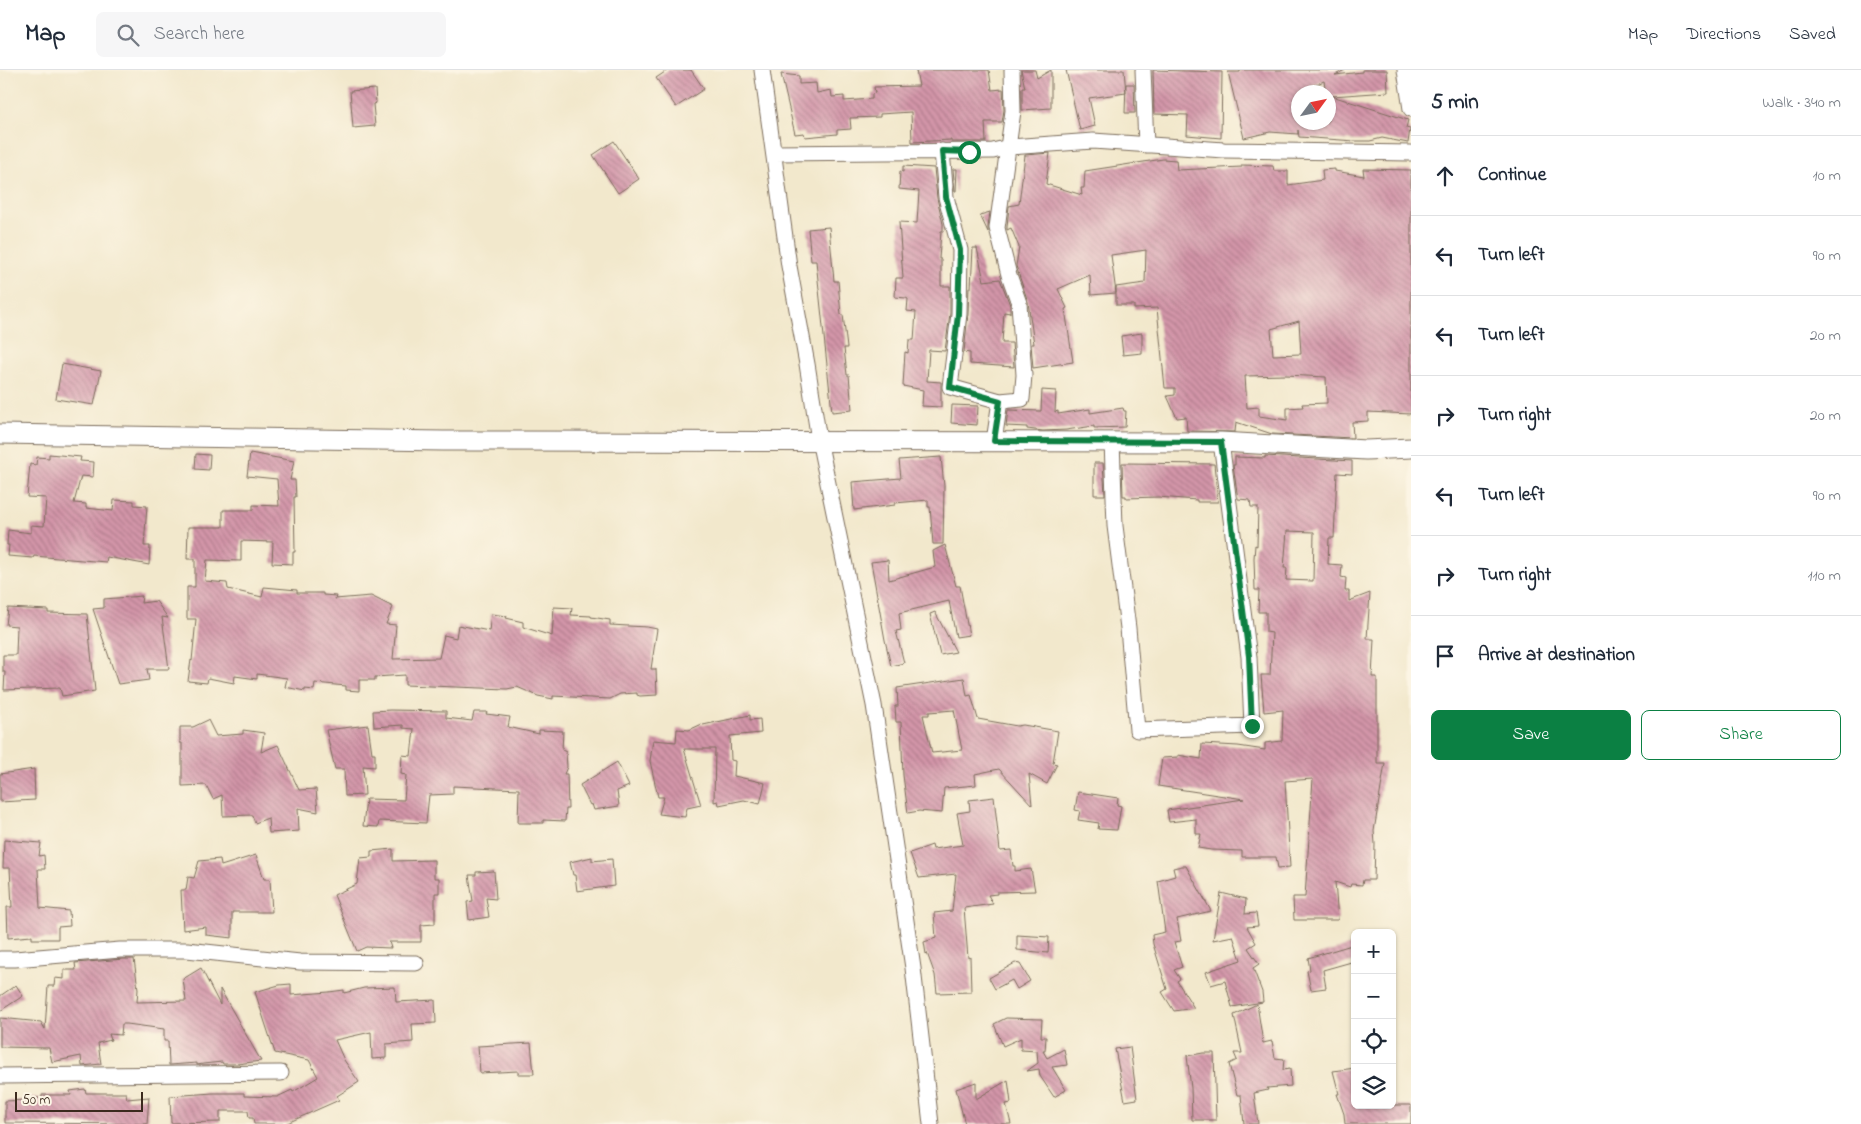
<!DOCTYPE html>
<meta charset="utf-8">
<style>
body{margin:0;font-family:"Indie Flower",sans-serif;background:#f6f6f7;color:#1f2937}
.controls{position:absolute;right:15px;bottom:15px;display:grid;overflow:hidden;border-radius:8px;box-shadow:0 1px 4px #0004}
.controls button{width:45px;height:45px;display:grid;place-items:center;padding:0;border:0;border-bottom:1px solid #e0e1e3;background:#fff;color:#1f2937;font:25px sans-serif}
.compass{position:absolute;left:1291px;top:15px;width:45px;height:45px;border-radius:50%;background:#fff;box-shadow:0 1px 4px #0004;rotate:57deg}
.scale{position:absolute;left:15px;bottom:12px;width:128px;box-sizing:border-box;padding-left:5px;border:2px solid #3b2a1e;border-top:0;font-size:14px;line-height:18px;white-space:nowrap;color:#3b2a1e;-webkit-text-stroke:4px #fcf5e5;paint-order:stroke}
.stop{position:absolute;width:15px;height:15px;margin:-11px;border:4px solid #0b8043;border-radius:50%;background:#fff}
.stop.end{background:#0b8043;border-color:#fff;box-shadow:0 1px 5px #0008}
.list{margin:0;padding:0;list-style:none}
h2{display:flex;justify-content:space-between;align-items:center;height:65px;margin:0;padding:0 20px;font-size:21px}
h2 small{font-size:16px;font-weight:400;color:#747a83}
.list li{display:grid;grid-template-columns:32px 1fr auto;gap:15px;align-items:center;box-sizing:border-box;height:80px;padding:0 20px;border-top:1px solid #e0e1e3}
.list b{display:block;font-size:19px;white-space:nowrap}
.list em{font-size:16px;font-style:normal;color:#747a83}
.actions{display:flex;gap:10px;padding:15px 20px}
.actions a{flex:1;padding:11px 0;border:1px solid #0b8043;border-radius:8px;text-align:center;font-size:18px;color:#0b8043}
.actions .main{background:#0b8043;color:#fff}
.icon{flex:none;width:28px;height:28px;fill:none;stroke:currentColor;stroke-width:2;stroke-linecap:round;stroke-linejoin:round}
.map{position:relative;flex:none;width:1411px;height:1054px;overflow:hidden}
header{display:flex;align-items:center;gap:30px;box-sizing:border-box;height:70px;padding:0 25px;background:#fff;border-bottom:1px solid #e0e1e3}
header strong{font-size:24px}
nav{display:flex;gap:28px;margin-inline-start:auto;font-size:18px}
.search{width:350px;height:45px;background:#f6f6f7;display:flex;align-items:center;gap:12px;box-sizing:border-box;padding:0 18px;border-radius:8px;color:#747a83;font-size:19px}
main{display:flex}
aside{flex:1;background:#fff}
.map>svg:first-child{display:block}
.building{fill:url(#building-back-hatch);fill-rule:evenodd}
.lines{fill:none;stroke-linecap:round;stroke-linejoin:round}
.minor-casing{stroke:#7b6c5b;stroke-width:17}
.tertiary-casing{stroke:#7b6c5b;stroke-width:21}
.minor{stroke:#fff;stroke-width:15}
.tertiary{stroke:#fff;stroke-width:19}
.route{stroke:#0b8043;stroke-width:6}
</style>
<header>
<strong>Map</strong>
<div class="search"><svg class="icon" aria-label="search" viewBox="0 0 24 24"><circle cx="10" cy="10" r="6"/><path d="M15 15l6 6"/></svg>Search here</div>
<nav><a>Map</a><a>Directions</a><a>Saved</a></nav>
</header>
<main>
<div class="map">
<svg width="1411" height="1054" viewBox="0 0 1411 1054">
<defs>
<pattern id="building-back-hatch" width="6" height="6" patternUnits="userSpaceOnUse" patternTransform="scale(1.25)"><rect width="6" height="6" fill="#d395a9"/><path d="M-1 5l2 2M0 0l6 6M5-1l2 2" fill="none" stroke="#ac7a89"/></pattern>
</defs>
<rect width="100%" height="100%" fill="#fcf5e5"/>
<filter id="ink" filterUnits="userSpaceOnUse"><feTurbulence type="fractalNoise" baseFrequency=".02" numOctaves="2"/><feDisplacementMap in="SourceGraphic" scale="10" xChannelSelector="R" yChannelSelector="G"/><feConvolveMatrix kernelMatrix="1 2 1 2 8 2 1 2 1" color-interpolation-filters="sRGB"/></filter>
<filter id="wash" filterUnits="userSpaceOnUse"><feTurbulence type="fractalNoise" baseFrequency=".0096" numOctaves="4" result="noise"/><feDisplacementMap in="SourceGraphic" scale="20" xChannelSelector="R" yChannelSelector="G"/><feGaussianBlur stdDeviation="1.12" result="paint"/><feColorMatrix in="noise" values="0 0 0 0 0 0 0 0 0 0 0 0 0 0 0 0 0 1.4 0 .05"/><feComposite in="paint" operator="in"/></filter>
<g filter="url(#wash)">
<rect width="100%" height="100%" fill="#f2e8cc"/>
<g id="blocks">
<path class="building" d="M668,0H691L704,19L676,37L656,8Z
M924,0H989L992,20L1003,19L1004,40L1002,52H985L986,72H951V70L912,72L911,42L880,44V47L850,48L851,59L837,60V64L805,67L804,63L795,64L781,4L799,6V14L816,13L817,23L831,20L832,27L844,26V31L872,29V24L875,23L874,17L919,16L916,1Z
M1021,0H1035L1037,8L1051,0V38L1022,40V18H1025Z
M1066,0H1124L1126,23L1089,28L1095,56L1080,60Z
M1153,0L1222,2L1221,68L1187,65L1188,45L1154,44Z
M1240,0H1345L1335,5L1362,2V0H1387L1388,22L1332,26L1408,50L1406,58L1410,59L1408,73L1382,68L1370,71H1355L1299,67L1298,60V64L1270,62L1244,68L1228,2H1240ZM1324,11L1326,22H1328V52H1298V22Z
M1126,14H1134L1135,43H1125Z
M375,19L376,33L373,34L375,56L353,58L350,21Z
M614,71L639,109L618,123L593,85Z
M1050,83L1046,114L1082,125L1081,118H1084L1085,101L1163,89L1176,90L1177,100L1242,97V95L1273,96L1274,101H1288V115L1323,110L1322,100L1335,99V101L1364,106L1363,99L1411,100V344L1368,342V351L1352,352L1353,368L1272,364L1236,352L1235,362L1187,361L1186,347L1177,348L1167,326L1175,325V318H1165L1157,238L1134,239V235H1116V217L1145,213L1146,180L1111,185L1116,223L1091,225L1090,205L1058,219L1067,238L1065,239L1073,292L1033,298L1031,274H1034L1028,232L1016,196L1019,177L1011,158L1007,160V157L1009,136L1019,134L1025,85ZM1299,251L1301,284L1273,285L1271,259ZM1286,305L1326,307L1327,333L1302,334L1303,337L1287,338V350L1259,346V337L1247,338L1245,306Z
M903,96L934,98L937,128L943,154V161H941L939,189H941V216H950V243L945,281L929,280L927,311L941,312V337L922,336L923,320L903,316L905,282L908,283L909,270H914L916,242L907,241L908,229L906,228L895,227L896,208H903L899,152L917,153L919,121L899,119L900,101L903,102Z
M953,99H957L956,121H955Z
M990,142L988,157V162L980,145Z
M829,157L834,211H838L841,245H843L845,261L847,278H844L847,305H849L852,340L832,342L816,191H811L808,159Z
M973,178H977L984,211L1000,209L1010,235V243L1004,242L1002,273H1012L1014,297L970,294V283L964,282L968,244L969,217H971Z
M1142,263V283L1123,285L1121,266Z
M62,294L101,301L94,335L56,329Z
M1042,320L1056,321L1055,342L1058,341V344L1090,339V343L1123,338L1124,341H1126L1125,357L1094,358V356L1066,360L1043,361L1027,359V357L1006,356L1008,340L1041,341Z
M952,335L978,336L977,355L951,353Z
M250,383L294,391L290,410H295L296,427H294L295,482H293V494L272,493L273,472L241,471V491L207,490L205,511L227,513L228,519L262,527L264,517L297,520V523H323V525L336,526L335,529L371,526L393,537L386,554L396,555L393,589L439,588L444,565L456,568L458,555L489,561L491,544L507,546L506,548L523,552V557L552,566L554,537L572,538L571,545L591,546V547L610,550V555L647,557L657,559L651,599H656L657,625L640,626L637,625V623L620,624L610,629L553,626V629L538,626L517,617L507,619L405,615V605L375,607V610H359V621L346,620V616L315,613L314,620L305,619V621L285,617L287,608L257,604V609L235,606L234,613L208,608L207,613L188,611L191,590L192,591L196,549H187V517H195V489H187L188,457H223V440H253V435L279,436L277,409L247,406Z
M49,384L81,387L80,391L94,392L93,407L81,406L74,433L86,434V438L113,441L114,430L134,431V435L147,436L144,476H150L149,495L107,487L106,492L34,486L33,488L8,486L9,475H7L8,460L31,463V455L44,456L46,428L27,427L30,394L36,395L37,387L49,388Z
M196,384L210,385L209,400L195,399Z
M1265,386L1352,391V404L1337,403L1334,468H1329L1328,494L1342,495L1341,507L1346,508L1345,521H1349V531L1370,523L1367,569H1374L1372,607H1377V693H1385L1374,761L1375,774L1374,810H1363L1362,815L1351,814L1350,817L1335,812L1338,850H1294L1293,827H1305L1313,709L1285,711L1290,797L1278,798L1276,787H1242V781L1211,780L1198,778L1201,764H1196V749L1169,752L1167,740L1244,729L1158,716L1162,688L1178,687V685L1201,689L1202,674L1238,676L1265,680V673L1282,671L1283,640L1264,642L1261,605H1270L1272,563L1266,562V542H1258L1259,520H1255L1254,488L1255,475L1257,476L1258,437H1251L1250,430L1238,429L1233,395H1235V387L1265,388ZM1287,461L1314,462L1313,511L1286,510L1287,498H1284Z
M941,387L944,416L943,474H933L930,437H928V430L895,433V435L854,440L852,412L901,408L899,390Z
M1094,393H1103L1105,425H1094Z
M1122,393L1214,394L1218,432H1197V430L1158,427L1126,428V426H1123Z
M945,475L956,516H960L969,565L956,567L949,531L899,543L901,560L896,561L904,593L891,596L885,570L871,492L888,490L889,510L935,497L933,481Z
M142,526L141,533L156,531L168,548L162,547L169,599H147L149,610L118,614L93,539L104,538V529Z
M8,538L48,540V543L87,544L95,621L62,626L60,618L4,620L5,602H3V585H16L17,556L6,555Z
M935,542L956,582L940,585L930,544Z
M964,608L967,626L971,625L978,649L1017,656L1023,655L1058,661L1053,693L1057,694L1047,714L1029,704L1032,735L999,699L975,704L976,715L944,718L942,743L919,741L908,743L903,705L901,652H896L895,636H898L897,618ZM954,640L962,680L932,683L923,645H929V642Z
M390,640L446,641V648L472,651L474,642H487L486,644L510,647L508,657L539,664V660L563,661L562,680L566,682L567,697L564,704H567L568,739H566L565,751L543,750V753H518L519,719L453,716V724L429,725L426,753L379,751L378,757L363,756L366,729L404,730L406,705L401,704L402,685L411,686L414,659L403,658V655L374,657L373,641Z
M750,645V650L760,649L761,663L730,666L731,690L735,691L734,706L765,713L760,734L744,730L719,735L718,731L714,732L715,679H684L701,735L687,738L685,747L659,744L664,727H658L650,691L653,670L676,672L677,659L689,660L702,654L703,655Z
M208,650L216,666L243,664V660L264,663L261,682L278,675L299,720L316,719L318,742L298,738L299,761L269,763L268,748L255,753L252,745L223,746L222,725L213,729L206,715L182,716V673H180V657H193Z
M368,655L372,683H375V697L363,696L365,725L345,726L344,699H335L326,660Z
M617,692L629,716L617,721L619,736L594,740L592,734L590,735L580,715Z
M34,699L35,730L0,732V704Z
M1078,722L1118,728L1117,735L1121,736L1117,760L1098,759L1099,753L1078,750L1080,741L1075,740Z
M994,727L1000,781L1011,780L1013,796H1015V801L1031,799L1035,821L997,822V824L988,825L993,834L964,838L968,888L970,887L971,922L937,923L935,905L927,883L926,884L924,872L936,868L934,843L952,841L956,804L919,808L910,783L932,775L933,779L963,775L957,743L970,741L969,730Z
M4,770L41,773L39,786L44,785L45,799H38L40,838L69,841L70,856L58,857V869H32V866L8,868L7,837H12L10,798H3Z
M393,779V791L434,790V808H439V823H435V854L421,855V872H389L391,878L366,877L357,881L334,825L357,814L360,788L371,787V781Z
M256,785L264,809H270L272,842H232V868L206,865V857L183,860L181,820H186L188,807L194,808L199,791L220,789L221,796Z
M592,787V791L612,789L614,816L577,821L575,805H573L570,792Z
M1182,796H1186L1211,841L1177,849L1181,871L1174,872L1182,897L1174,900L1180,909L1177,911L1194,938L1174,941L1162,922L1167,919L1153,874L1152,865L1165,862L1158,811L1175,806L1173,798Z
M494,801L496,829L486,828L489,847L469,850L467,832L473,831L469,805H476V802Z
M1221,823L1246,829L1245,844L1256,843L1258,856L1247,857L1256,873L1248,878L1259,894L1253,898L1262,922L1263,932L1232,937L1225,911L1211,915L1206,902L1241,890L1233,866L1213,870Z
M1017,865L1049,867L1048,883L1017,880Z
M1355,874V891L1323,900L1326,918L1311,920L1307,901L1310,900L1308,888Z
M124,889H134L138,919L137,932L186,931L183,909L201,898L220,935V919L261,991L237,994H223L222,992L203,994L197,995V993L169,995L168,971H164V959L127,954H122L121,965L109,964L111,970L98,973L101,994L82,996L81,986L52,992L49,978L0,977V948L41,952L45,959L48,916H54L55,908L64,909V900H76L75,893Z
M1015,893L1020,894L1030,911L1017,919L1012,910L995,919L989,908Z
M291,914V925L329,922L344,920V923L364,918L395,917L396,932L435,930L436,953L412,954L413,972L386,974V988L372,989L371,962L335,970L344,990L359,1012L337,1026L339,1030L285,1054H254L253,1048H249L248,1041H220V1052L171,1053L170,1026L213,1023H244V1026L277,1027L292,1020L293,1022L318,1007L309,990L275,983L255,922L279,915Z
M16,915L23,926L0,941V926Z
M1257,934L1263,973L1272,971L1275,988L1284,989L1283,1000L1290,999L1291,1016L1267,1018L1268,1020L1254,1023L1258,1054H1244L1241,1025H1237L1229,994L1237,990L1234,983H1242L1234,945Z
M1006,948L1042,949L1041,967H1046L1045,981H1043L1047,988L1064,979L1067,995L1052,997L1066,1020L1054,1027L1040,1006L1039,999L1027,1001L1038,993L1037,981L1021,980V968L1003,976L994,954Z
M531,973L534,1004H518V1001L480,1003L478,976Z
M1130,977L1137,1029L1125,1031L1115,979Z
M1203,983H1214L1216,1050H1192L1191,1018L1187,986Z
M1355,998V1035H1411V1054H1345L1344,1044L1337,1024H1339L1333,1001Z
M1008,1010L1011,1033L1006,1034L1011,1054H965L956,1019L976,1012V1029Z
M85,1019L86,1023H126L127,1029L149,1027L147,1054L5,1053V1031L27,1030V1028H42V1025H71L70,1021Z"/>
</g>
</g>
<g filter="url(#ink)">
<use href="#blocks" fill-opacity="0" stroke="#7b6c5b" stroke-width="1"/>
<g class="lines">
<g class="minor-casing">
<path id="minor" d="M762,0L789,196L807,294L819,370L874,635L913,898L931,1054
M1143,0L1146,75
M1405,0L1411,39
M942,81L946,127L960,180L959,244L950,317L1000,331
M774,83L993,81L1009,77L1093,71L1224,80L1411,83
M994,371L1000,331L1022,329L1024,305L1019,233L1009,205L997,158L1013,41L1012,0
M1112,371L1115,456L1128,558L1137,660L1252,656L1249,587L1221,372
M0,889H15L120,880H187L300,892L416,893
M0,1006L281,1003"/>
</g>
<g class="tertiary-casing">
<path id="tertiary" d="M0,364L443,371L1221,372L1366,380L1411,378"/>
</g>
<use href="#minor" class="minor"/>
<use href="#tertiary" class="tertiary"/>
</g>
</g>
<g class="lines" filter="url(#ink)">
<path class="route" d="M969,82L942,81L946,127L960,180L958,244L950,317L1000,331L994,371L1221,372L1249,586L1252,656"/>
</g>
</svg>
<div class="controls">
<button>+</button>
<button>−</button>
<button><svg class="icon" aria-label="locate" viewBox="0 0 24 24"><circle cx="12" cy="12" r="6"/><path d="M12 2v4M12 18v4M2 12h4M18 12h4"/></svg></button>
<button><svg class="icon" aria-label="layers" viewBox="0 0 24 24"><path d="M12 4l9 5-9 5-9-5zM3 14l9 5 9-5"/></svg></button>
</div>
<svg class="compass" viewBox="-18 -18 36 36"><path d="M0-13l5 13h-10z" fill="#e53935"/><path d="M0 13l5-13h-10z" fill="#747a83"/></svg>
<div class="scale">50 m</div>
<div class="stop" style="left:969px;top:82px"></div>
<div class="stop end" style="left:1252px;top:656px"></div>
</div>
<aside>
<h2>5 min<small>Walk · 340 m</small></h2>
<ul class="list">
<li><svg class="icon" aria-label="ahead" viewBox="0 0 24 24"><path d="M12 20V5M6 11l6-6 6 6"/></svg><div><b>Continue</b></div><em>10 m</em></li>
<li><svg class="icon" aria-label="left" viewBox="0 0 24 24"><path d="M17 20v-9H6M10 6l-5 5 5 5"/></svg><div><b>Turn left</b></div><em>90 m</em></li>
<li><svg class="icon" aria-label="left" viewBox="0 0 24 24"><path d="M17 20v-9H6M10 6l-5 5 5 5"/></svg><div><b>Turn left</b></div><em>20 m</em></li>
<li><svg class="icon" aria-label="right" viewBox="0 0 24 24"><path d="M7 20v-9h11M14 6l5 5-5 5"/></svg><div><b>Turn right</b></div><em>20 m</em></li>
<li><svg class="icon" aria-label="left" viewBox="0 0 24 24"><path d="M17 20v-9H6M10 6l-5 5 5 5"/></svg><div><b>Turn left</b></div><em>90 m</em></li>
<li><svg class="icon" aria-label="right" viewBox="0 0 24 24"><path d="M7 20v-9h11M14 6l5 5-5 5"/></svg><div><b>Turn right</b></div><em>110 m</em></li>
<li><svg class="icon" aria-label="arrive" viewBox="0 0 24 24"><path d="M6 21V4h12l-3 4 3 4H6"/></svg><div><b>Arrive at destination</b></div></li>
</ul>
<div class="actions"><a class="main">Save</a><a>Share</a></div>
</aside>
</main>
